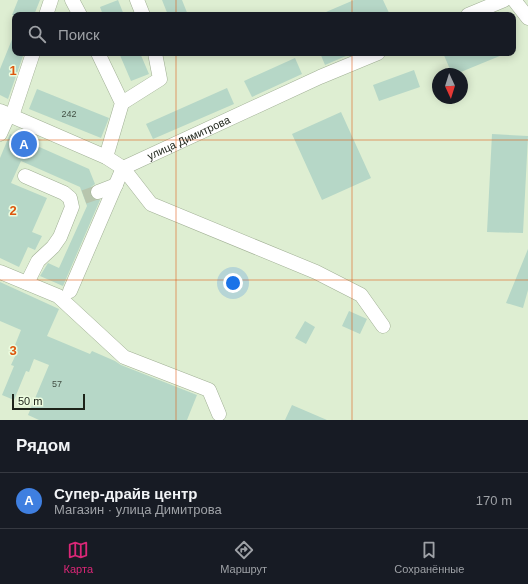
<!DOCTYPE html>
<html lang="ru">
<meta charset="utf-8">
<style>
body{margin:0;font-family:Helvetica,sans-serif;background:#242831;color:#f1f3f6}
.compass{position:absolute;left:432px;top:68px;width:36px;height:36px;border-radius:50%;background:#171b24;box-shadow:0 2px 10px #0003;rotate:176deg}
.scale{position:absolute;left:12px;bottom:10px;width:73px;box-sizing:border-box;padding-left:4px;border:2px solid #1d2319;border-top:0;font-size:11px;line-height:14px;white-space:nowrap;color:#1d2319;-webkit-text-stroke:3px #ebfcdf;paint-order:stroke}
.you{position:absolute;left:233px;top:283px;width:14px;height:14px;margin:-10px;border:3px solid #fff;border-radius:50%;background:#1a73e8;box-shadow:0 0 0 6px #1a73e833}
.badge{display:grid;place-items:center;width:26px;height:26px;border-radius:50%;background:#db2777;color:#fff;font-size:13px;font-weight:700}
.pin{position:absolute;translate:-50% -50%;border:2px solid #fff;box-shadow:0 1px 4px #0006}
.list{margin:0;padding:0;list-style:none}
h2{display:flex;justify-content:space-between;align-items:center;height:52px;margin:0;padding:0 16px;font-size:17px}
h2 small{font-size:13px;font-weight:400;color:#9ea1a6}
.list li{display:grid;grid-template-columns:26px 1fr auto;gap:12px;align-items:center;box-sizing:border-box;height:56px;padding:0 16px;border-top:1px solid #363941}
.list b{display:block;font-size:15px;white-space:nowrap}
.list p{margin:0;font-size:13px;white-space:nowrap;color:#9ea1a6}
.list em{font-size:13px;font-style:normal;color:#9ea1a6}
.icon{flex:none;width:22px;height:22px;fill:none;stroke:currentColor;stroke-width:2;stroke-linecap:round;stroke-linejoin:round}
.map{position:relative;flex:none;width:528px;height:420px;overflow:hidden}
.search{position:absolute;background:#171b24;box-shadow:0 2px 10px #0003;left:12px;right:12px;top:12px;height:44px;display:flex;align-items:center;gap:10px;box-sizing:border-box;padding:0 14px;border-radius:8px;color:#9ea1a6;font-size:15px}
.sheet{height:108px;background:#171b24}
nav{display:flex;justify-content:space-around;align-items:center;box-sizing:border-box;height:56px;border-top:1px solid #363941;background:#171b24;font-size:11px;color:#9ea1a6}
nav a{display:grid;justify-items:center;gap:2px}
nav .on{color:#db2777}
.map>svg:first-child{display:block}
.building{fill:#b6d7c7}
.lines{fill:none;stroke-linecap:round;stroke-linejoin:round}
.minor-tunnel{stroke:#b7c5ad;stroke-width:14;stroke-dasharray:14 7;stroke-linecap:butt}
.minor-casing{stroke:#a1b095;stroke-width:15}
.minor{stroke:#fff;stroke-width:14}
.grid{fill:none;stroke:#de560d;stroke-width:1;stroke-opacity:0.55}
.labels{text-anchor:middle;dominant-baseline:central;stroke-width:3;stroke-linejoin:round;paint-order:stroke}
.number-label{font-size:9px;fill:#435044}
.street-label{font-size:11px;fill:#1d2319;stroke:#ebfcdf}
.grid-label{font-size:13px;text-anchor:middle;font-weight:bold;fill:#de560d;stroke:#ebfcdf;stroke-width:3;stroke-linejoin:round;paint-order:stroke}
</style>
<div class="map">
<svg width="528" height="420" viewBox="0 0 528 420">
<rect width="100%" height="100%" fill="#deeed2"/>
<path class="building" d="M18,0H40L34,15H12Z
M118,0L124,15H103L100,7Z
M162,0H182L188,15H168Z
M354,0H383L390,15H319Z
M15,32V53H24L8,99L0,95V69Z
M119,53H140L149,74L131,81Z
M320,53H353L325,65Z
M443,53H507L456,74H452Z
M295,58L302,74L252,97L244,81Z
M414,70L420,87L379,101L373,85Z
M227,88L234,104L153,139L146,124Z
M37,89L109,118L101,138L29,109Z
M341,112L371,178L322,200L292,134Z
M10,134L89,169L95,184L91,187L90,195L93,199L100,200L63,286L40,276L48,263L59,268L87,206L80,187L21,161L11,183L47,198L32,232L42,236L35,250L28,247L19,267L0,258V158Z
M492,134L528,136L523,233L487,232Z
M528,249V290L523,308L506,303Z
M0,282L59,309L47,336L90,354L92,351L115,361L121,365L197,395L187,420H39L28,415L49,365L34,359L29,372L26,371L14,400L2,395L14,366L11,365L17,352L13,350L21,330L0,321Z
M349,311L367,319L360,334L342,326Z
M305,321L315,327L306,344L295,338Z
M292,405L327,420H285Z"/>
<g class="lines">
<path class="minor-tunnel" d="M84,197L98,192"/>
<g class="minor-casing">
<g id="minor">
<path d="M72,0L80,15"/>
<path d="M137,0L143,15"/>
<path d="M514,0L528,18"/>
<path d="M46,15L51,0"/>
<path d="M468,15L504,0"/>
<path d="M98,53L122,103L106,157"/>
<path d="M122,103L160,79L155,53"/>
<path id="s1" d="M0,111L106,157L123,168L320,77L378,53"/>
<path d="M12,116L33,53"/>
<path d="M0,134L9,114"/>
<path d="M123,168L151,204L316,272L361,295L383,326"/>
<path d="M25,176L64,193L70,198L72,207L60,237L53,247L38,261L27,283"/>
<path d="M98,192L116,185"/>
<path d="M0,272L58,296L124,357L209,390L219,414"/>
<path d="M70,291L123,168"/>
</g>
</g>
<use href="#minor" class="minor"/>
</g>
<path class="grid" d="M176,0V15M352,0V15M176,53V420M352,53V420M0,140H528M0,280H528"/>
<g class="labels">
<g class="number-label">
<text x="69" y="114">242</text>
<text x="57" y="384">57</text>
</g>
<g class="street-label">
<text stroke="none"><textPath href="#s1" startOffset="208">улица Димитрова</textPath></text>
</g>
</g>
<g class="grid-label">
<text x="13" y="75">1</text>
<text x="13" y="215">2</text>
<text x="13" y="355">3</text>
</g>
</svg>
<svg class="compass" viewBox="-18 -18 36 36"><path d="M0-13l5 13h-10z" fill="#e53935"/><path d="M0 13l5-13h-10z" fill="#9ea1a6"/></svg>
<div class="scale">50 m</div>
<div class="you"></div>
<div class="pin badge" style="left:24px;top:144px;background:#3f7fe0">A</div>
<div class="search"><svg class="icon" aria-label="search" viewBox="0 0 24 24"><circle cx="10" cy="10" r="6"/><path d="M15 15l6 6"/></svg>Поиск</div>
</div>
<section class="sheet">
<h2>Рядом<small></small></h2>
<ul class="list">
<li><span class="badge" style="background:#3f7fe0">A</span><div><b>Супер-драйв центр</b><p>Магазин · улица Димитрова</p></div><em>170 m</em></li>
</ul>
</section>
<nav>
<a class="on"><svg class="icon" aria-label="map" viewBox="0 0 24 24"><path d="M3 6l6-2 6 2 6-2v14l-6 2-6-2-6 2zM9 4v14M15 6v14"/></svg>Карта</a>
<a><svg class="icon" aria-label="directions" viewBox="0 0 24 24"><path d="M12 3l9 9-9 9-9-9zM9 14v-3h6M13 9l2 2-2 2"/></svg>Маршрут</a>
<a><svg class="icon" aria-label="saved" viewBox="0 0 24 24"><path d="M7 4h10v16l-5-4-5 4z"/></svg>Сохранённые</a>
</nav>
